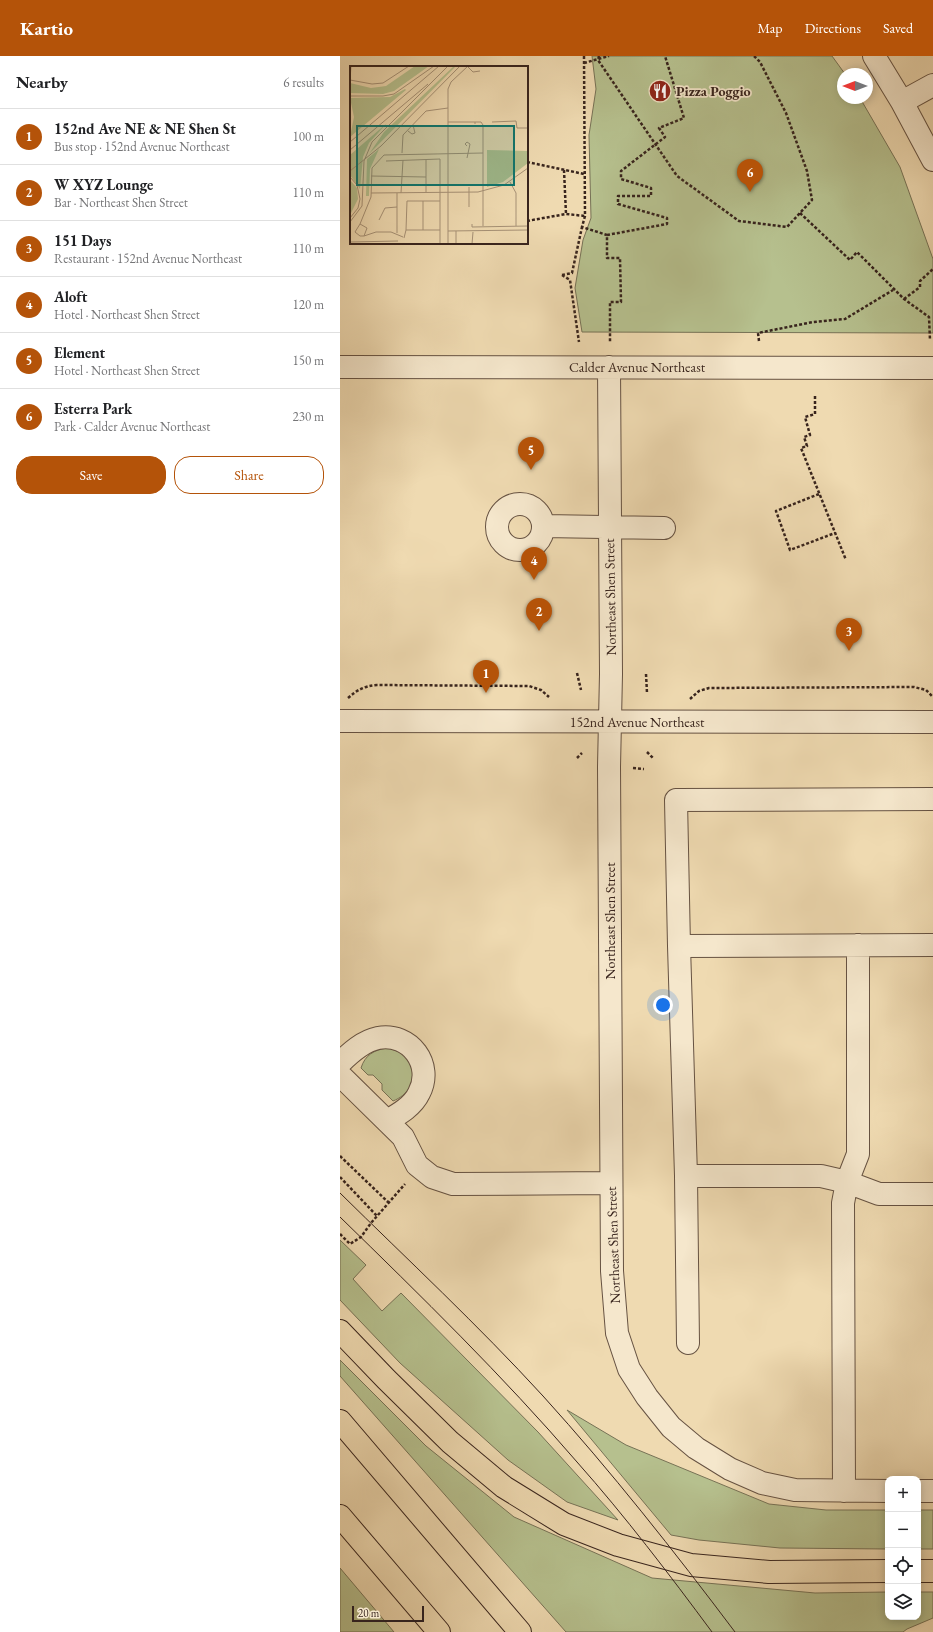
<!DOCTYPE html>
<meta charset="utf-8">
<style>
body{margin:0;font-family:"EB Garamond",serif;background:#f2f2f2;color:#202124}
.controls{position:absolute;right:12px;bottom:12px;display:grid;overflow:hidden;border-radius:8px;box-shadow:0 2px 10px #0003}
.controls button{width:36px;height:36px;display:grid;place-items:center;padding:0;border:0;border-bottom:1px solid #e0e0e0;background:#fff;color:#202124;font:20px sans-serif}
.compass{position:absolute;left:497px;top:12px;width:36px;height:36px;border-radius:50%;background:#fff;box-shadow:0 2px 10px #0003;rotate:270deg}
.scale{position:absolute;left:12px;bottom:10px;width:72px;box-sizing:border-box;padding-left:4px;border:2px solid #38241d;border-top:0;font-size:11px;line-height:14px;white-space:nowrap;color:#38241d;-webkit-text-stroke:3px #f5e7cc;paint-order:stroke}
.you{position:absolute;left:323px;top:949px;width:14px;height:14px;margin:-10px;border:3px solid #fff;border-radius:50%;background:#1a73e8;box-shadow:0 0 0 6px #1a73e833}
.badge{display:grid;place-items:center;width:26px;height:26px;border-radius:50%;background:#b45309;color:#fff;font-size:13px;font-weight:700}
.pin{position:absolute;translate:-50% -33px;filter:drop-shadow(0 1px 2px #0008)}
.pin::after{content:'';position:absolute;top:21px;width:14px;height:12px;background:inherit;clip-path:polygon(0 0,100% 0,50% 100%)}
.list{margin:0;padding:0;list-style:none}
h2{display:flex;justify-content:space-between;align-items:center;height:52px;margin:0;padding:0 16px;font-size:17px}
h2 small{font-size:13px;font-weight:400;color:#757577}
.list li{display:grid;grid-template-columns:26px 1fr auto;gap:12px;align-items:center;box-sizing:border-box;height:56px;padding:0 16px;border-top:1px solid #e0e0e0}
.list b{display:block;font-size:15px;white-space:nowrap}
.list p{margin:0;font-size:13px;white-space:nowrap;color:#757577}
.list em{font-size:13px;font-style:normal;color:#757577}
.actions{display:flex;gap:8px;padding:12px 16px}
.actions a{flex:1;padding:9px 0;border:1px solid #b45309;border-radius:16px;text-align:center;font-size:14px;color:#b45309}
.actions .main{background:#b45309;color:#fff}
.icon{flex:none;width:22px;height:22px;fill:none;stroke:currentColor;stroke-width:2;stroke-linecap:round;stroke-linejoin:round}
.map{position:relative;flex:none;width:593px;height:1576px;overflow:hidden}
header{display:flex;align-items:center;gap:24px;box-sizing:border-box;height:56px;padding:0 20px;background:#b45309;color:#fff}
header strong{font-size:19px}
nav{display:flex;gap:22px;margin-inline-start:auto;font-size:14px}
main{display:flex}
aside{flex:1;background:#fff}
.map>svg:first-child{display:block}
.green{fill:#b6c08e;stroke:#777256}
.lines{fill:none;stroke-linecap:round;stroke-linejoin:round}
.minor-casing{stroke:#665242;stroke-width:24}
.highway-casing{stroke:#38241d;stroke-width:24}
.path{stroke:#38241d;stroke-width:2.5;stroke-dasharray:3 2;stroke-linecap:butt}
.minor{stroke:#f5e7cc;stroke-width:22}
.highway{stroke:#efdab1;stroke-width:22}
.tram{stroke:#38241d;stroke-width:1}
.labels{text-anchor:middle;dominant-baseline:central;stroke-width:3.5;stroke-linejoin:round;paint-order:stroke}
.poi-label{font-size:14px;font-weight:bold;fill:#38241d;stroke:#f5e7cc;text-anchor:start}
.street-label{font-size:14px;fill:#38241d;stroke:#f5e7cc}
.inset-road{fill:none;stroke:#a69176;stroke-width:1}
.view{fill:#0f766e;fill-opacity:0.15;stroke:#0f766e;stroke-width:2}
.inset-edge{fill:none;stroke:#38241d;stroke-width:2}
</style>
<header>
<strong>Kartio</strong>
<nav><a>Map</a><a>Directions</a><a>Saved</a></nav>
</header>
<main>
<aside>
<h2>Nearby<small>6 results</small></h2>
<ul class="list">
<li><span class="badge">1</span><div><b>152nd Ave NE &amp; NE Shen St</b><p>Bus stop · 152nd Avenue Northeast</p></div><em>100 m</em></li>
<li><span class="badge">2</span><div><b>W XYZ Lounge</b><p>Bar · Northeast Shen Street</p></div><em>110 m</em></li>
<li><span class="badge">3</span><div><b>151 Days</b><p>Restaurant · 152nd Avenue Northeast</p></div><em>110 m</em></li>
<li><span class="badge">4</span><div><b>Aloft</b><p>Hotel · Northeast Shen Street</p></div><em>120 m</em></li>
<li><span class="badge">5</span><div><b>Element</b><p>Hotel · Northeast Shen Street</p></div><em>150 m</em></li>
<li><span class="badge">6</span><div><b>Esterra Park</b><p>Park · Calder Avenue Northeast</p></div><em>230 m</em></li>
</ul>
<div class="actions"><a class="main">Save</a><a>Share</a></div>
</aside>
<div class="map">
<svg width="593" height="1576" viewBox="0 0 593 1576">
<rect width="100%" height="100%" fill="#efdab1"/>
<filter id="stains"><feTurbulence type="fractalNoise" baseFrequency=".005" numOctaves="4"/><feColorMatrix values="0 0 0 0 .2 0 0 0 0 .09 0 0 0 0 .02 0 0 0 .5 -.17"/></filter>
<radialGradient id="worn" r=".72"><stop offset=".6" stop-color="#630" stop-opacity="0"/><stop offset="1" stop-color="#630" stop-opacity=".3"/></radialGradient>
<path class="green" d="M252,0H492L505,18H503V42H520L560,111L593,203V277L242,276L235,232L243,184L251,162L249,79L256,33Z
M47,992C78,997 83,1033 53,1045L42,1034V1028L33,1019H28L21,1012C25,999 34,994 47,992Z
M0,1184L26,1209L13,1223L42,1255L61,1237L198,1376L278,1464L227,1446L168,1404L60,1307L0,1244Z
M0,1304L86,1390L174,1461L312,1522L475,1537L548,1536V1561H578V1536H593V1562L567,1573L563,1576H226L0,1320Z
M227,1354L286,1389L429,1448L486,1454H548V1493L440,1492L359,1484L331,1479Z
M578,1454H593V1493H578Z
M0,1512L54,1576H0Z"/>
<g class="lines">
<g class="minor-casing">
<path id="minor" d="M534,0L562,46L593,104
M562,46L593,29
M0,311L593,312
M269,311L271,618L269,711L272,1215L277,1277L289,1313L307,1341L331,1371L356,1392L390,1413L422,1427L455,1434L548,1435
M157 471a23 23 0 1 1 46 0a23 23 0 1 1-46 0Z
M204,470L324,472
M0,665L593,666
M339,890L593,889
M0,1007C10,997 23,985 38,982C70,976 94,1009 79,1037C73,1050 59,1058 47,1065
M0,1019L63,1081L77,1109L92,1121L113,1128L271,1127
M346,1120H481L507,1126L539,1138H593
M348,1287L346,1120L339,890L336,744L593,743
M504,1435L503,1147L507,1126L518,1098V889
M578,1435H593"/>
</g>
<g class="highway-casing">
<path id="highway" d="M0,1275L46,1323L110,1386L164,1431L224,1468L278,1489L351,1509L429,1516L548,1515
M0,1365L180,1576
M0,1460L99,1576
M578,1515H593"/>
</g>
<path class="path" d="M244,0L245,160L242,171L267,179V202H280L281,246H270V286
M259,0L258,4L337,120L399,165L447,171L472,144L467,115L446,57L420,6L414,0
M244,7L269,0
M187,106L244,118
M224,114L226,158
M460,157L510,204L517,196L564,243L589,261L590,284
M187,165L226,158L245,160
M267,179L327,168V162L278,148V140H311V132L281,123V115L325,81L319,72L344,62L325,0
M222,219L230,224L239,286
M222,219L232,217L242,171
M564,243L580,231V225L593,213
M419,285L418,277L473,266L505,263L553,234
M475,340V358L465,361L470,379L464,381L467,390L461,392L506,504
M479,438L436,455L450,494L495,477
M237,617L241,634
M306,618L307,637
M8,642C17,634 24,630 37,629L189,630L201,634L209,641
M350,643L359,635L369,632L574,631L586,634L593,641
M307,696L314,703
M237,702L242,697
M293,712L304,713
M0,1100L49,1147
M0,1121L37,1160
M0,1178L10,1188L21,1181L31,1167L65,1128"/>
<use href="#minor" class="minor"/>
<use href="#highway" class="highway"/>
<path class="tram" d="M0,1137C68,1204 138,1269 203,1340C271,1415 334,1495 395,1576
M0,1161C81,1240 163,1320 237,1406C285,1460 329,1518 372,1576"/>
</g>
<defs>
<g id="restaurant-disc" transform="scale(1.15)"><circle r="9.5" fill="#8f2418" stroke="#f5e7cc"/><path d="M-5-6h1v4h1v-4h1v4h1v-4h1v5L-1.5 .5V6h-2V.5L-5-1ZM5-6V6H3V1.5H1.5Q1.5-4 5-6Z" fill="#fff"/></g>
</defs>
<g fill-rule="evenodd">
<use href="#restaurant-disc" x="320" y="35"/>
</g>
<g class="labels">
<g class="poi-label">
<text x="336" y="35">Pizza Poggio</text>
</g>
<g class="street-label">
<text x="297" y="311">Calder Avenue Northeast</text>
<text transform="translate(270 541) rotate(-91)">Northeast Shen Street</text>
<text x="297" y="666">152nd Avenue Northeast</text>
<text transform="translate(270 865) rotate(-90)">Northeast Shen Street</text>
<text transform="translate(273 1189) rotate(-92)">Northeast Shen Street</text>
</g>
</g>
<g transform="translate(10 10)">
<rect width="178" height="178" fill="#efdab1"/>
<path d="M65,0H79L44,25L33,28L0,27V17L21,22L36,20ZM104,0H106L19,88L34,66ZM55,23L56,24L0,71L4,51L0,32L40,31ZM37,57L19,77L13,91L10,123L0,109V89ZM29,83L20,103L19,130H16L17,93ZM137,84L178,85V97L153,116L137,121ZM0,114L7,122L8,133L0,149Z" fill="#b6c08e"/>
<path class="inset-road" d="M118,1L123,6L130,5M0,14L22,18L33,17L59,0M0,14L1,0M0,30H33L44,28L84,0M0,48V63M98,56H125V58M125,56H131L133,59V160M142,56L166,55L167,62H178M58,65L62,68L65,67L63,59M0,76L89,0M0,84L78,18M52,87L53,69L76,45L98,42M117,92L120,78L117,76L115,78L117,80M76,94V126M36,95L90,93V178M0,105L31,80L110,0M21,110L76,111M0,111L7,119L10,133L8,142L0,152M160,116L166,127V160M21,127L128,126L154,119L178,102M47,127V167M51,127L53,94M73,135V164M119,141V121M29,154L35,142L47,141M0,156L12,140L14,95L22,76L98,0M10,158L21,131L22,102L34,89L133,87M122,158V161L178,160M56,164L57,135H90M98,165L178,164M106,165V178M14,170L17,162L10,158L5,166L10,170H14L26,166H41L53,171M54,172L56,164H90M1,176L48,175M98,178V23L101,16L118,0M122,178L123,166"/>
<path class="view" d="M7,60H164V119H7Z"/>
<rect width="178" height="178" class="inset-edge"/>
</g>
<rect width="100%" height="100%" filter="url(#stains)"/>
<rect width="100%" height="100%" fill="url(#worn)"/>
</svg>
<div class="controls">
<button>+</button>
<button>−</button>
<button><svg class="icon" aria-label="locate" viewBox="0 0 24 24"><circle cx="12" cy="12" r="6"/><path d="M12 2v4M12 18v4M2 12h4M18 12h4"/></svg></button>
<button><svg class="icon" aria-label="layers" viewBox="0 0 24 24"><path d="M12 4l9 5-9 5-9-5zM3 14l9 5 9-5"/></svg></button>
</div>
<svg class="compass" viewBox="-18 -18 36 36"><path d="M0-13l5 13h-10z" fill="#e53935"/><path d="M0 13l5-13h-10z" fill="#757577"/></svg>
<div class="scale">20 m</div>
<div class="you"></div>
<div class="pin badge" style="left:146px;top:637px">1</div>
<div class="pin badge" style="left:199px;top:575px">2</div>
<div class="pin badge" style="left:509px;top:595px">3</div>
<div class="pin badge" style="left:194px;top:524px">4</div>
<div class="pin badge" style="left:191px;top:414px">5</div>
<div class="pin badge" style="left:410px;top:136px">6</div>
</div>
</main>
